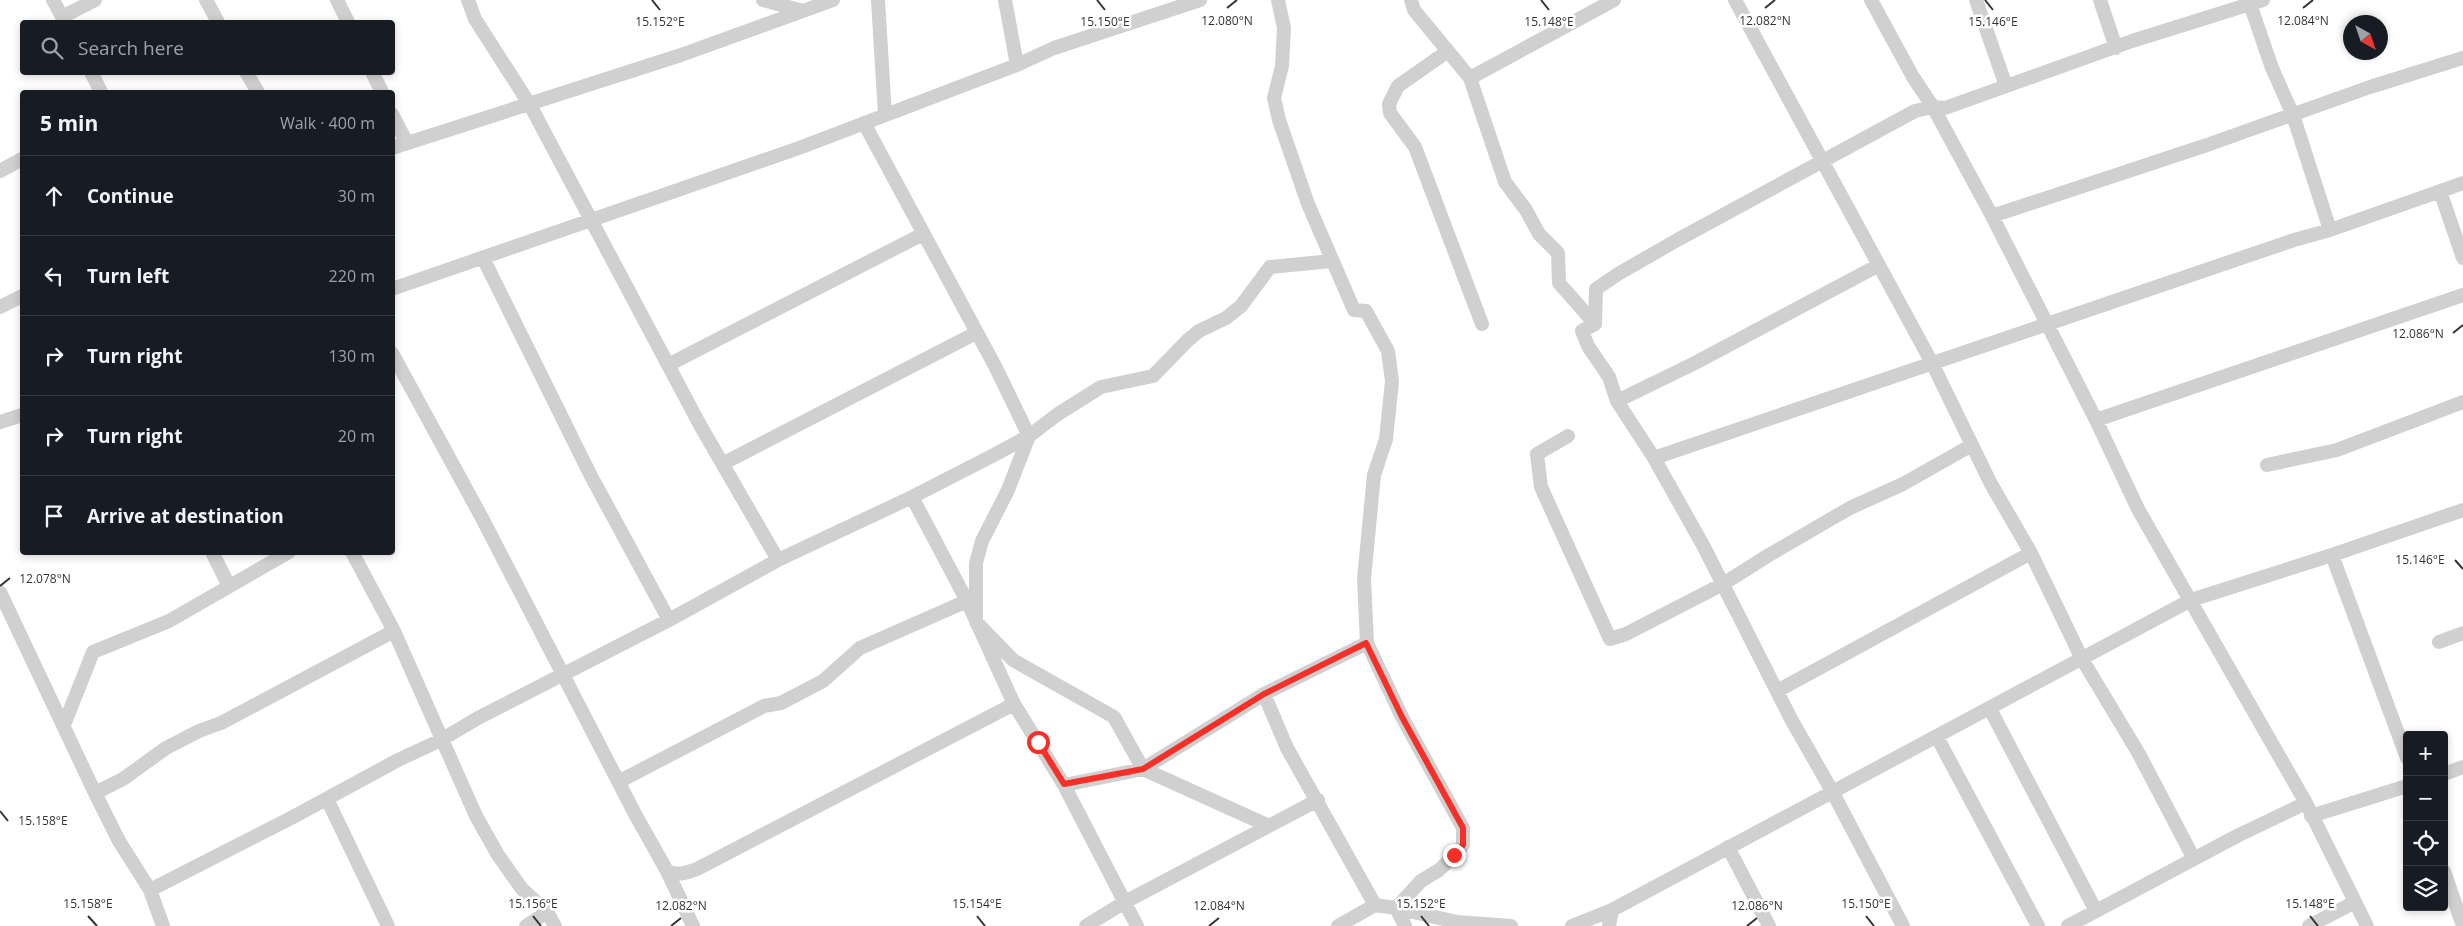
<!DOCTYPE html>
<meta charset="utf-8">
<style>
body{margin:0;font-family:"Open Sans",sans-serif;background:#242831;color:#f1f3f6}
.controls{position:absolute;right:15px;bottom:15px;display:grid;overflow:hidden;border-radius:5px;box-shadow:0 2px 8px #0003}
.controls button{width:45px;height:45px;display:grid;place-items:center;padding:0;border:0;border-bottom:1px solid #363941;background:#171b24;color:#f1f3f6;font:25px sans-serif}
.compass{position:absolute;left:2343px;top:15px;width:45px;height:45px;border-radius:50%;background:#171b24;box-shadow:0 2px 8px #0003;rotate:140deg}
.stop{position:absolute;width:15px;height:15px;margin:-11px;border:4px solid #f62f28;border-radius:50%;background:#fff}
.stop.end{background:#f62f28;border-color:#fff;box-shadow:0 1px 5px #0008}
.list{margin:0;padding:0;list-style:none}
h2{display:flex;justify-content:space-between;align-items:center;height:65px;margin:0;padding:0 20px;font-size:21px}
h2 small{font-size:16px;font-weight:400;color:#9ea1a6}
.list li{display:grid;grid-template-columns:32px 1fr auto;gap:15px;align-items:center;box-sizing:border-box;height:80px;padding:0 20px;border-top:1px solid #363941}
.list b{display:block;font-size:19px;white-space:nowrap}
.list em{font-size:16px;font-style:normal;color:#9ea1a6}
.icon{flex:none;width:28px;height:28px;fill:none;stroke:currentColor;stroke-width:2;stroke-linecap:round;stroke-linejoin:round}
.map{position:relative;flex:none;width:2463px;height:926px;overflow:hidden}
.search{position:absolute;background:#171b24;box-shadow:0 2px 8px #0003;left:20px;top:20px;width:375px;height:55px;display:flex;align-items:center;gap:12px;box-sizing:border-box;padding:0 18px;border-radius:5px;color:#9ea1a6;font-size:19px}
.panel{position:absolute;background:#171b24;box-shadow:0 2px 8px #0003;left:20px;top:90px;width:375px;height:465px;border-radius:5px}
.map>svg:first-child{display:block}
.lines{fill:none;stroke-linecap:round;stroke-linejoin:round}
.minor{stroke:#d0d0d0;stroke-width:14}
.route{stroke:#f62f28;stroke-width:6}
.ticks{fill:none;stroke:#333;stroke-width:2}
.ticks-label{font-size:12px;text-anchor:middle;fill:#333;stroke:#fff;stroke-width:5;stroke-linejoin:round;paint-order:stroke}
</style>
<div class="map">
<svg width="2463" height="926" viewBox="0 0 2463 926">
<rect width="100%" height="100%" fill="#fff"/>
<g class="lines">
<path class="minor" d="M53,0L65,22
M206,0L218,22
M337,0L348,22
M468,0L475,19L530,105L700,425L778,560
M763,0L803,11L833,0
M878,0L885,115
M1005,0L1017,65
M1278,0L1284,28L1282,66L1274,98L1279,120L1308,204L1354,310L1366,311L1388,351L1392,381L1386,439L1374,475L1364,579L1367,643L1402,717L1463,828V845L1455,855L1439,870L1421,881L1396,908
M1411,0L1414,10L1470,78L1505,182L1526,210L1539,234L1558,253L1559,283L1595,324
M1735,0L1932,363L1991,484L2031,553L2082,659L2139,754L2194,859
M1871,0L1913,77L1933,107L1992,216L2096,420L2138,509L2306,803L2367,926
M1976,0L2006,86
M2100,0L2116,48
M2250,4L2272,68L2293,115L2330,230
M62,17L95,0
M1448,51L1398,86L1389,104L1390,113L1415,147L1482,324
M91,72L101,92
M246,72L258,92
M372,72L382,92
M1470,78L1614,0
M392,114L407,143
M864,123L995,366L1029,436L1008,490L982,541L976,563V622L1013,660L1114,717L1143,769L1269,826
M392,148L681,55L803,11
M0,171L22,159
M2440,191L2463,258
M1992,216L2207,145L2370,87L2463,58
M483,258L591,476L669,620
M392,289L799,148L1017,65L1054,48L1200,0
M0,307L22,296
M392,353L482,518L635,814L667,871C678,876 686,873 697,869L1014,704
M668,365L923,234
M1617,401L1695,363L1879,265
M2096,420L2463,295
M0,422L22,415
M1568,436L1537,454L1541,487L1610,639L1626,634L1723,584L1769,555L1850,508L1903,484L1972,445
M1654,458L2294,240L2330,230L2463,183
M724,463L976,333
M2267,465L2337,450L2463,402
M912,497L967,601L1014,704L1064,785L1137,926
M212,552L229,586
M352,552L394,631L476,816L498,855L522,889L547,912L555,926
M2332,555L2407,758
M0,592L95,793L119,841L150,890L163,926
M2439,642L2463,633
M1777,691L2031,553
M1264,694L1287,748L1375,905
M1990,709L2096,911
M64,725L93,652L169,621L289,552
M1937,737L2038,926
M2444,774L2463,767
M620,781L764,706L781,703L823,681L860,648L967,601
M1064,785L1143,769L1264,694L1367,643
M95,793L123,779L166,748L199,731L221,723L394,631
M327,799L388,926
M2311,816L2407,786
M1728,847L1769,926
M667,871L693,926
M2444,871L2463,926
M150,890L293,817L398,760L441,740L478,718L669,620L778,560L912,497L992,456L1029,436L1058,414L1101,387L1153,376L1188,340L1199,331L1226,318L1241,306L1270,267L1332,261
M1396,908L1405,926
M526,926L547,912
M1086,926L1125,902L1318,800
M1338,926L1375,905L1396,908L1457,922L1511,926
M1572,926L1612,910L2191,600L2332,555L2463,510
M1609,926L1612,910
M1903,926L1832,791L1791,719L1704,547L1654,458L1617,401L1609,377L1588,346L1582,331L1595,324L1596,289L1618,274L1679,239L1915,111L1933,107L1945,108L2132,41L2263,0
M2068,926L2237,836L2306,803
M2309,926L2355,902"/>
</g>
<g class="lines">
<path class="route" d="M1038,742L1064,784L1143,769L1264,694L1366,643L1402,717L1463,828V845L1454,855"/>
</g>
<path class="ticks" d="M652,0L660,10M1097,0L1105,10M1541,0L1549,10M1985,0L1993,10M1227,8L1237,0M1765,8L1775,0M2303,8L2313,0M2453,333L2463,325M2455,560L2463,569M0,586L10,578M0,811L8,821M88,916L97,926M533,916L541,926M977,916L985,926M1421,916L1429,926M1866,916L1874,926M2310,916L2318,926M671,926L681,918M1209,926L1219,918M1747,926L1757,918"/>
<g class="ticks-label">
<text x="1227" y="25">12.080°N</text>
<text x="1765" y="25">12.082°N</text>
<text x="2303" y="25">12.084°N</text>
<text x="660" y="26">15.152°E</text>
<text x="1105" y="26">15.150°E</text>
<text x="1549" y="26">15.148°E</text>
<text x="1993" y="26">15.146°E</text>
<text x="2418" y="338">12.086°N</text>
<text x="2420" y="564">15.146°E</text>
<text x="45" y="583">12.078°N</text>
<text x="43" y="825">15.158°E</text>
<text x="88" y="908">15.158°E</text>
<text x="533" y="908">15.156°E</text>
<text x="977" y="908">15.154°E</text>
<text x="1421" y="908">15.152°E</text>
<text x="1866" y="908">15.150°E</text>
<text x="2310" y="908">15.148°E</text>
<text x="681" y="910">12.082°N</text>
<text x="1219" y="910">12.084°N</text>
<text x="1757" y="910">12.086°N</text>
</g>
</svg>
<div class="controls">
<button>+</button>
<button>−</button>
<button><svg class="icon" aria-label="locate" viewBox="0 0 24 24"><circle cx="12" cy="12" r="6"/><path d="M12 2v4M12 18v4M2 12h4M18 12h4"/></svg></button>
<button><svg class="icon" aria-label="layers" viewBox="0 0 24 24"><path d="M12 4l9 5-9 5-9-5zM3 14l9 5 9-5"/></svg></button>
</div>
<svg class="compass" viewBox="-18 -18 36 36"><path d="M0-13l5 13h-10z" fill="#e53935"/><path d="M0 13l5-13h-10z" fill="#9ea1a6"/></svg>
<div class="stop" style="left:1038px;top:742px"></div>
<div class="stop end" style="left:1454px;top:855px"></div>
<div class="search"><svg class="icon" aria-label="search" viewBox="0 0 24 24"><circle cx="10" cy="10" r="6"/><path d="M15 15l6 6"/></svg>Search here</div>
<section class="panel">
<h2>5 min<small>Walk · 400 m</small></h2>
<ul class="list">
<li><svg class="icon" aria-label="ahead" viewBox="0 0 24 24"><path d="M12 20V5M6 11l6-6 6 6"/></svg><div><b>Continue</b></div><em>30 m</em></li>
<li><svg class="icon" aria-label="left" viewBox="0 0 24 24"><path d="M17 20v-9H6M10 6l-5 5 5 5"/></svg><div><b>Turn left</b></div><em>220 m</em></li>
<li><svg class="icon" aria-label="right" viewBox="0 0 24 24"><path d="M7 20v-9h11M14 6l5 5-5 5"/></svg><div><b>Turn right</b></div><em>130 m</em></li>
<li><svg class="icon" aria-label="right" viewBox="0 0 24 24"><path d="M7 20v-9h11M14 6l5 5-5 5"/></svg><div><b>Turn right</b></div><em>20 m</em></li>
<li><svg class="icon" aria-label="arrive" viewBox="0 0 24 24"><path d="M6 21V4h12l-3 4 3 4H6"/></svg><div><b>Arrive at destination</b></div></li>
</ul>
</section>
</div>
